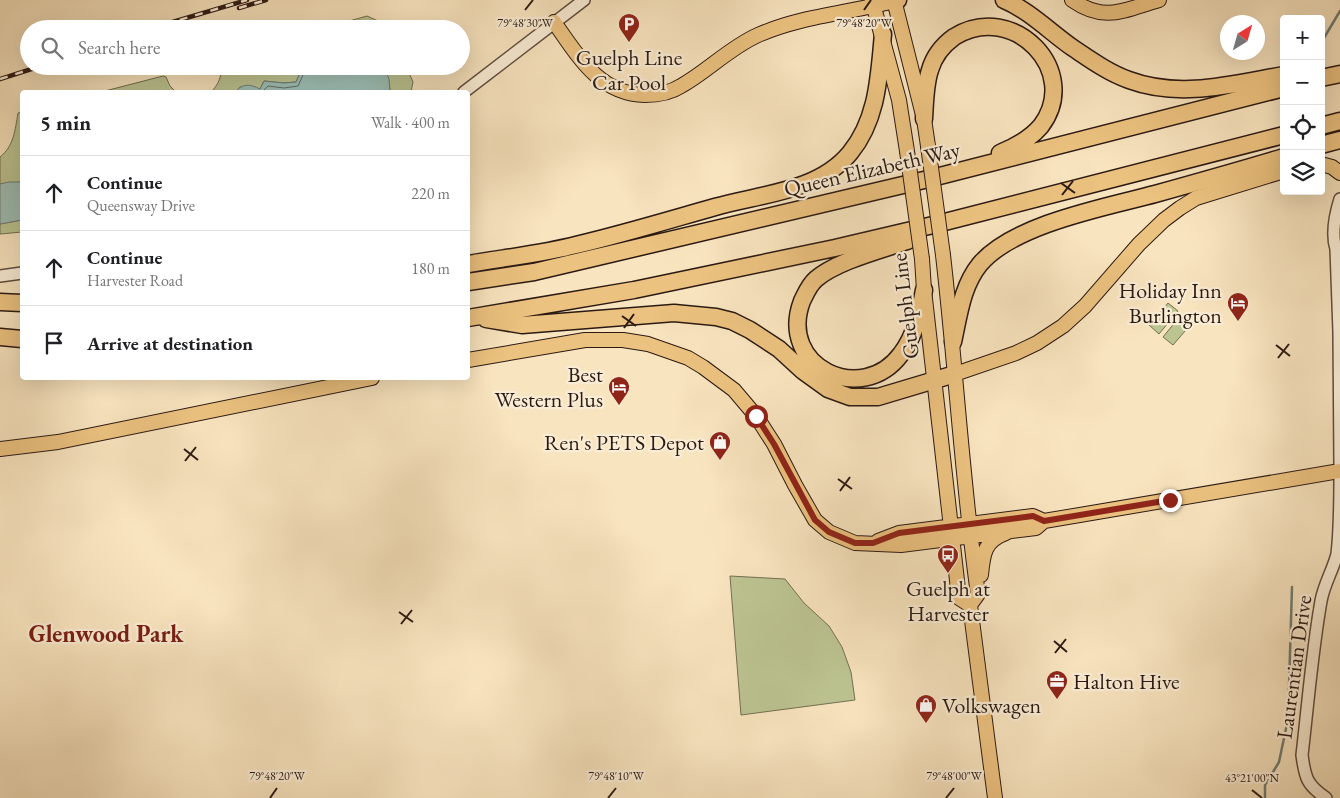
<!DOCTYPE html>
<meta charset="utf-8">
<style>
body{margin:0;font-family:"EB Garamond",serif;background:#f2f2f2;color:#202124}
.controls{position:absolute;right:15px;top:15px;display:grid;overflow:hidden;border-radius:5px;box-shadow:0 5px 20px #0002}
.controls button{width:45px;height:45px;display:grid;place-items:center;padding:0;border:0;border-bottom:1px solid #e0e0e0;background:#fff;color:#202124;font:25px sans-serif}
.compass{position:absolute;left:1220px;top:15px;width:45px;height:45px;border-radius:50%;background:#fff;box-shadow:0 5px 20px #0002;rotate:37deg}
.stop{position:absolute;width:15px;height:15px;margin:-11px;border:4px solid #8f2418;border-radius:50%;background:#fff}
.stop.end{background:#8f2418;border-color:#fff;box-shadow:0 1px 5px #0008}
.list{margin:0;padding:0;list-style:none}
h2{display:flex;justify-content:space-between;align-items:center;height:65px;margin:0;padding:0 20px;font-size:21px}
h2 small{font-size:16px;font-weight:400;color:#757577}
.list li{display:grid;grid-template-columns:32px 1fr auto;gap:15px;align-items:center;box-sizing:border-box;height:75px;padding:0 20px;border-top:1px solid #e0e0e0}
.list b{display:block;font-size:19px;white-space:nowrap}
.list p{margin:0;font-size:16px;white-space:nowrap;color:#757577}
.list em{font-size:16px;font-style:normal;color:#757577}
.icon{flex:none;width:28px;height:28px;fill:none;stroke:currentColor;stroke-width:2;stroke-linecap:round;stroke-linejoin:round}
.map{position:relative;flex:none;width:1340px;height:798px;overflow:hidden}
.search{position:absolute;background:#fff;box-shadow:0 5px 20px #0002;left:20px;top:20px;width:450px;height:55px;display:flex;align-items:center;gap:12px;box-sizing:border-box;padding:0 18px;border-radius:28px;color:#757577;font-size:19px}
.panel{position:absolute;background:#fff;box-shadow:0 5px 20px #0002;left:20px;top:90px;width:450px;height:290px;border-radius:5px}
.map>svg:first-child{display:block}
.green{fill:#bcc492;stroke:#746f52}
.water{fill:#9dbeb4;stroke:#6f7c74}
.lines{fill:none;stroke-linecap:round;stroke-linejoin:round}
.shore{stroke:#646c64;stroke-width:1}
.stream{stroke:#6f7c74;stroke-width:2.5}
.minor-casing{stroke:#5e4c3e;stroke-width:14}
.major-casing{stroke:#2b1a13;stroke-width:16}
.highway-casing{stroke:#2b1a13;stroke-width:19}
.minor{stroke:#faedd5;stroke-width:11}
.major{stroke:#ecc280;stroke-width:14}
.highway{stroke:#ecc280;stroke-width:16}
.rail-casing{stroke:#2b1a13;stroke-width:4.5}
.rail{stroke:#faedd5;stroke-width:2.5;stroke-dasharray:8;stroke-linecap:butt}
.major-bridge-casing{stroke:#2b1a13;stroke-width:16;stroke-linecap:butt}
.major-bridge{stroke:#ecc280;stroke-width:14}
.route{stroke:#8f2418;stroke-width:6}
.ticks{fill:none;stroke:#2b1a13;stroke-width:2}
.labels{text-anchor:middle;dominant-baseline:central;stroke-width:4.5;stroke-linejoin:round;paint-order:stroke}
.poi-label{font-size:22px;fill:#2b1a13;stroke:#faedd5;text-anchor:end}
.street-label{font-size:22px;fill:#2b1a13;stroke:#faedd5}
.neighbourhood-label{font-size:24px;font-weight:bold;fill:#7a1f14;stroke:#faedd5}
.ticks-label{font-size:12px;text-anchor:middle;fill:#2b1a13;stroke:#faedd5;stroke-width:4.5;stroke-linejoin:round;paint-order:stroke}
</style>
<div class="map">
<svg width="1340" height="798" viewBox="0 0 1340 798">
<rect width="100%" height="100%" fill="#f8e4bf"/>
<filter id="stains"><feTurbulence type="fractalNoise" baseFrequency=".004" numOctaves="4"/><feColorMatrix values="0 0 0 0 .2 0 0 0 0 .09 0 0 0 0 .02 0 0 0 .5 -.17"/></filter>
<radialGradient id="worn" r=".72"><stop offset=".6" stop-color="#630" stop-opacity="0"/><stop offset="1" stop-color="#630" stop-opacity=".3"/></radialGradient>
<path class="green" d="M367,16L378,21L387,29H321Z
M222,66H303L296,82L284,83L264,81L260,89L240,87L235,92H211C219,84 221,77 222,66Z
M375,66H406L413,82L411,92H390C389,76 389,76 375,66Z
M163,76L166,77L170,86L176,92H101Z
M22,112V182L0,184V157C14,146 15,130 18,113Z
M22,220V232L0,234V224Z
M1168,303L1178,311L1159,334L1149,325Z
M1181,315L1192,323L1173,345L1163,337Z
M730,576L785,579L804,603L829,626L842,647L851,672L855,700L741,715Z"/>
<path class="water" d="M303,66H375L387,74L389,79L390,92H235C243,83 250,84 260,89L264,81L284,83L296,82Z
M9,182H22V220L0,224V184Z"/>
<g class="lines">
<path class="shore" d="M262,92L268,86L284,88L298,86L307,66"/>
<path class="stream" d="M1321,43L1340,11
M1265,798V785L1279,762L1288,719L1292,587"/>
<g class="minor-casing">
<path id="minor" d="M464,92L584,0
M1340,199C1335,215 1331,233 1336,249L1339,332L1340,466
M0,276L22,273
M1326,798C1307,785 1305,778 1302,755C1308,704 1312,652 1321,601C1324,584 1333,570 1337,554C1340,529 1340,500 1340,474"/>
</g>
<g class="major-casing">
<path id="major" d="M872,0L899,100L907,151
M894,0L924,119L928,146
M1072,0C1105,23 1124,10 1159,0
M554,22C578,56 599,94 645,95C658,95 670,93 681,86C708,71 729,48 758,35C801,16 849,13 894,1
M1321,164L1332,167L1340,173
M943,255C956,368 962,481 978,594L970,605L995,798
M922,259L924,290L959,598L970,605
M468,360L585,340H623L648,344L688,358L703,367L734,390L756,416L774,444L795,485L815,520L829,532L855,543L901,545L1036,528L1044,521L1340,471
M955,374L1016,353L1037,343L1063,326L1085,306L1139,244L1164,220L1180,208L1196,198L1284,171
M0,449L58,442L372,378
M878,541L899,533L1033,516L1044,521
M981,575C983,554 984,541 1006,533"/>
</g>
<g class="highway-casing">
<path id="highway" d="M1004,0C1030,11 1050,32 1073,48C1091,60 1109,73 1129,80C1180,99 1233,84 1284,75
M894,1L898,0
M1321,78L1340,74
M924,119C925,103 925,85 930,70C934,56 943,45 954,37C1014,0 1082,72 1041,126C1030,139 1015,147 1000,153
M1321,126L1340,121
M1321,145L1340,140
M913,238L907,241C881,250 837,261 816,279C809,285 806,293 802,301C777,367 862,407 901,354C915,336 920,312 924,290
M468,264C503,258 541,254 576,245C623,234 669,220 715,207C760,194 818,192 850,153C878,119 879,75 883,34
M468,282L534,272L924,180L1284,88
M0,302L22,303
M468,318L634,290L835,248L933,225L1284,135
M486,319L522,325L674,313L716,317L732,321L750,330L779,349L803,371L828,389L850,397H878L955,374
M0,337L22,339
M953,342C959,315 962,286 980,264C1014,224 1106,207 1155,194C1198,182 1241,170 1284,157"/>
</g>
<use href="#minor" class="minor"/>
<use href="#major" class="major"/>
<use href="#highway" class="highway"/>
<g class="rail-casing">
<path id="rail" d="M239,8L266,0
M149,29L247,0
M0,79L41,66"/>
</g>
<use href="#rail" class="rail"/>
<g class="major-bridge-casing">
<path id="major-bridge" d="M928,146L943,255
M907,151L922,259"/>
</g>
<use href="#major-bridge" class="major-bridge"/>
</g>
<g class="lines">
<path class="route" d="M756,416L774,444L815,520L829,532L855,543H873L899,533L1033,516L1044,521L1170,500"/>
</g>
<path class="ticks" d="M525,10L533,0M864,10L871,0M1061,183L1075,193M1062,195L1073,181M622,316L636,326M624,328L634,314M1276,345L1290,356M1278,358L1289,344M184,449L198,460M185,461L196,447M838,479L852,489M840,491L850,477M399,612L413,622M401,624L412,610M1054,641L1067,652M1055,653L1066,639M1252,790L1262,798M270,798L277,788M608,798L616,788M946,798L954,788"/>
<defs>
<g id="parking-pin" transform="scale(1.125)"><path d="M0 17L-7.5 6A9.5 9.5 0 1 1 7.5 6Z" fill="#8f2418" stroke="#faedd5"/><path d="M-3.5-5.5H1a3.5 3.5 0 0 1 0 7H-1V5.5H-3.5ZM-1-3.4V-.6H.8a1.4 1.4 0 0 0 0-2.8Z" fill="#fff"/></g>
<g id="hotel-pin" transform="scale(1.125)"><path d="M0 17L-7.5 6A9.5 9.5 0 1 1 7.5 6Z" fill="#8f2418" stroke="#faedd5"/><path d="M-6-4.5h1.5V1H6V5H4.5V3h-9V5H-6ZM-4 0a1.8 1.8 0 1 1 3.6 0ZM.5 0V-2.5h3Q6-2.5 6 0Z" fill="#fff"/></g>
<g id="shop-pin" transform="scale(1.125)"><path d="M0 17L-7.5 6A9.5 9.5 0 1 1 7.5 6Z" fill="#8f2418" stroke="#faedd5"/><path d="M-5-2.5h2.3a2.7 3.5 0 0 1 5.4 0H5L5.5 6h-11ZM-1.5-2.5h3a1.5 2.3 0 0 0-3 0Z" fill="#fff"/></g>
<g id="bus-pin" transform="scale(1.125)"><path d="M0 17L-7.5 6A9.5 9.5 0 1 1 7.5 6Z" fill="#8f2418" stroke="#faedd5"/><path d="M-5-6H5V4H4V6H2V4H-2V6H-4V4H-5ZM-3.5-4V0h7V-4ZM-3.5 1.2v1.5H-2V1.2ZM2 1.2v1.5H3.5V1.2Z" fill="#fff"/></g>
<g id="office-pin" transform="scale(1.125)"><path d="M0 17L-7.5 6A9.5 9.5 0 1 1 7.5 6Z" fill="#8f2418" stroke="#faedd5"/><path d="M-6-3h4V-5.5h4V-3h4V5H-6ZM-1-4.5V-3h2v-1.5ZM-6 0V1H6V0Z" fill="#fff"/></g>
</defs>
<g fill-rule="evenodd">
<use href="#parking-pin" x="629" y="24"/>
<use href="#hotel-pin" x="1238" y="303"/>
<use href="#hotel-pin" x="619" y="387"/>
<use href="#shop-pin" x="720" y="442"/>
<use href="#bus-pin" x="948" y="555"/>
<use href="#office-pin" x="1057" y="681"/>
<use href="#shop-pin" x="926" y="705"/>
</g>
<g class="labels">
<g class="poi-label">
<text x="629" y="57" text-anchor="middle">Guelph Line<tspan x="629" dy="25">Car Pool</tspan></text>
<text x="1222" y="290">Holiday Inn<tspan x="1222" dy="25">Burlington</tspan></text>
<text x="603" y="374">Best<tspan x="603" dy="25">Western Plus</tspan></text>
<text x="704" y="442">Ren's PETS Depot</text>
<text x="948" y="588" text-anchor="middle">Guelph at<tspan x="948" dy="25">Harvester</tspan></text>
<text x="1073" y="681" text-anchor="start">Halton Hive</text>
<text x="942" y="705" text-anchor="start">Volkswagen</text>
</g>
<g class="street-label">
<text transform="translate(872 169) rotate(-13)">Queen Elizabeth Way</text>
<text transform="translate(905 306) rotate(-97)">Guelph Line</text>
<text transform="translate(1294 667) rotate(-82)">Laurentian Drive</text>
</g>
<g class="neighbourhood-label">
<text x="106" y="633">Glenwood Park</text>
</g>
</g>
<g class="ticks-label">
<text x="525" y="27">79°48'30"W</text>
<text x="864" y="27">79°48'20"W</text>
<text x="277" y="780">79°48'20"W</text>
<text x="616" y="780">79°48'10"W</text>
<text x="954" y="780">79°48'00"W</text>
<text x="1252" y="782">43°21'00"N</text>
</g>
<rect width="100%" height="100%" filter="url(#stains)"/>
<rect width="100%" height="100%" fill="url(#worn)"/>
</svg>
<div class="controls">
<button>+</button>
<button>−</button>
<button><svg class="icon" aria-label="locate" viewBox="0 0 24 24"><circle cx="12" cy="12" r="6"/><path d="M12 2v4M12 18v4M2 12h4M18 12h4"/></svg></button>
<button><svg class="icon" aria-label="layers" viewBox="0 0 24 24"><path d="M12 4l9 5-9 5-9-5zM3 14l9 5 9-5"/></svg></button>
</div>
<svg class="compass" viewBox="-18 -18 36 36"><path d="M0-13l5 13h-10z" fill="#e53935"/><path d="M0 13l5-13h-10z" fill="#757577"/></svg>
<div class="stop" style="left:756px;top:416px"></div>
<div class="stop end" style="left:1170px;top:500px"></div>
<div class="search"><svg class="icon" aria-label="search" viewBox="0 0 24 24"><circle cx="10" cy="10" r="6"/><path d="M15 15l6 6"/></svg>Search here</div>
<section class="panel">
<h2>5 min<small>Walk · 400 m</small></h2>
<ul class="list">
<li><svg class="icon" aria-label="ahead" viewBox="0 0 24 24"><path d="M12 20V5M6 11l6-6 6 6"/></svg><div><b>Continue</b><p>Queensway Drive</p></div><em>220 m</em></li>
<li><svg class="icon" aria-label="ahead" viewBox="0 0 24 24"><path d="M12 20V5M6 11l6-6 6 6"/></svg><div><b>Continue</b><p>Harvester Road</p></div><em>180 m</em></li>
<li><svg class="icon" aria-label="arrive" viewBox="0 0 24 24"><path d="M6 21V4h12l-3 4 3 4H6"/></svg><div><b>Arrive at destination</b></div></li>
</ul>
</section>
</div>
